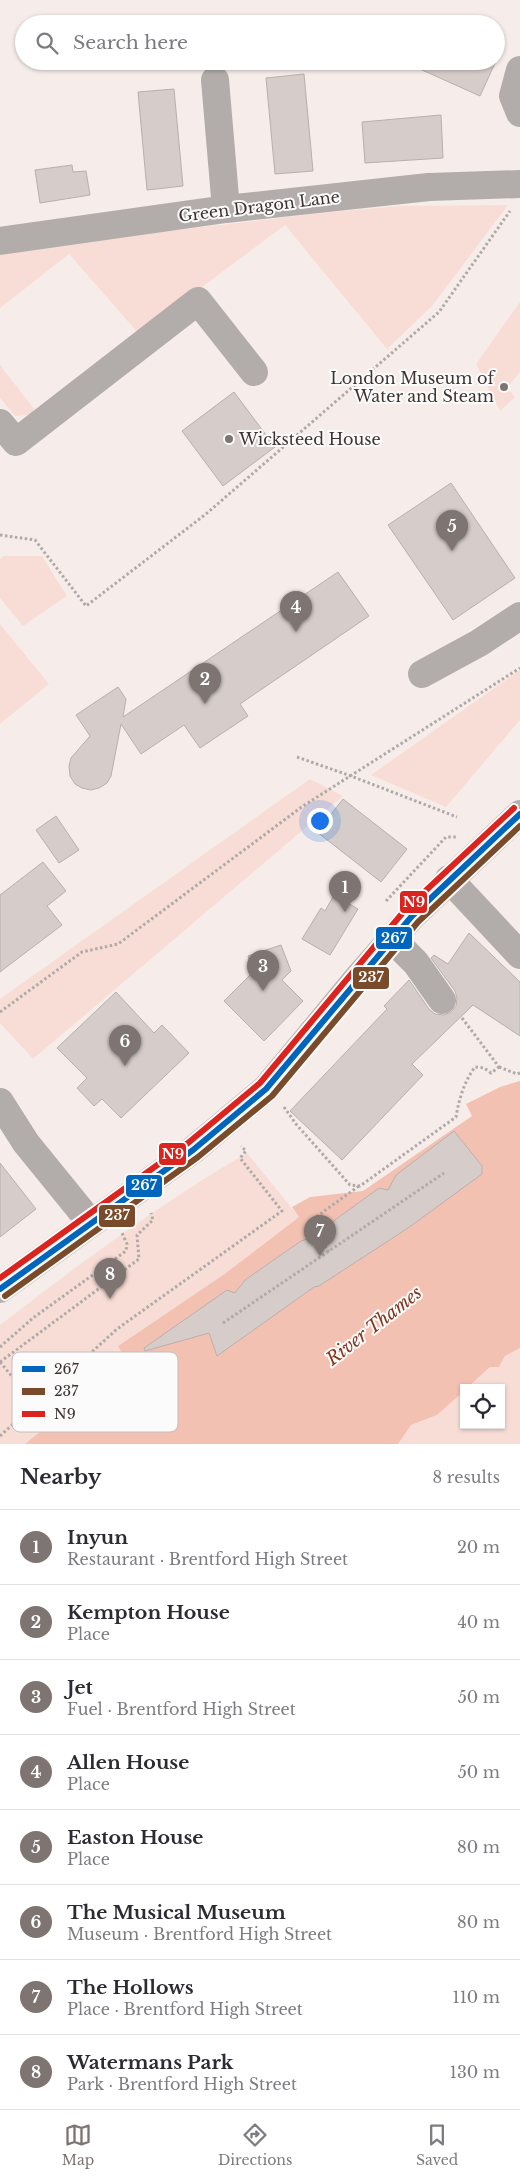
<!DOCTYPE html>
<meta charset="utf-8">
<style>
body{margin:0;font-family:"Libre Baskerville",serif;background:#f7f7f7;color:#2b2b33}
.controls{position:absolute;right:15px;bottom:15px;display:grid;overflow:hidden;border-radius:0px;box-shadow:0 1px 4px #0004}
.controls button{width:45px;height:45px;display:grid;place-items:center;padding:0;border:0;border-bottom:1px solid #e1e1e2;background:#fff;color:#2b2b33;font:25px sans-serif}
.you{position:absolute;left:319px;top:820px;width:18px;height:18px;margin:-12px;border:4px solid #fff;border-radius:50%;background:#1a73e8;box-shadow:0 0 0 8px #1a73e833}
.badge{display:grid;place-items:center;width:32px;height:32px;border-radius:50%;background:#7e7471;color:#fff;font-size:16px;font-weight:700}
.pin{position:absolute;translate:-50% -41px;filter:drop-shadow(0 1px 2px #0008)}
.pin::after{content:'';position:absolute;top:26px;width:18px;height:15px;background:inherit;clip-path:polygon(0 0,100% 0,50% 100%)}
.list{margin:0;padding:0;list-style:none}
h2{display:flex;justify-content:space-between;align-items:center;height:65px;margin:0;padding:0 20px;font-size:21px}
h2 small{font-size:16px;font-weight:400;color:#7c7c81}
.list li{display:grid;grid-template-columns:32px 1fr auto;gap:15px;align-items:center;box-sizing:border-box;height:75px;padding:0 20px;border-top:1px solid #e1e1e2}
.list b{display:block;font-size:19px;white-space:nowrap}
.list p{margin:0;font-size:16px;white-space:nowrap;color:#7c7c81}
.list em{font-size:16px;font-style:normal;color:#7c7c81}
.icon{flex:none;width:28px;height:28px;fill:none;stroke:currentColor;stroke-width:2;stroke-linecap:round;stroke-linejoin:round}
.map{position:relative;flex:none;width:520px;height:1444px;overflow:hidden}
.search{position:absolute;background:#fff;box-shadow:0 1px 4px #0004;left:15px;right:15px;top:15px;height:55px;display:flex;align-items:center;gap:12px;box-sizing:border-box;padding:0 18px;border-radius:28px;color:#7c7c81;font-size:19px}
.sheet{height:665px;background:#fff}
nav{display:flex;justify-content:space-around;align-items:center;box-sizing:border-box;height:70px;border-top:1px solid #e1e1e2;background:#fff;font-size:14px;color:#7c7c81}
nav a{display:grid;justify-items:center;gap:2px}
nav .on{color:#7e7471}
.map>svg:first-child{display:block}
.green{fill:#f7ddd5}
.water{fill:#f3c1b2}
.building{fill:#d6cdca;stroke:#b8b0ad}
.lines{fill:none;stroke-linecap:round;stroke-linejoin:round}
.path{stroke:#afaaa8;stroke-width:3;stroke-dasharray:2.5 2.5;stroke-linecap:butt}
.minor{stroke:#b2acab;stroke-width:28}
.major{stroke:#b6b0ae;stroke-width:28}
.bus-1-casing{stroke:#fbfbfb;stroke-width:10}
.bus-2-casing{stroke:#fbfbfb;stroke-width:10}
.bus-3-casing{stroke:#fbfbfb;stroke-width:10}
.bus-1{stroke:#0065bd;stroke-width:6}
.bus-2{stroke:#7a4b2a;stroke-width:6}
.bus-3{stroke:#dc241f;stroke-width:6}
.poi-dot{fill:#7e7471;stroke:#fbfbfb;stroke-width:2}
.labels{text-anchor:middle;dominant-baseline:central;stroke-width:4;stroke-linejoin:round;paint-order:stroke}
.street-label{font-size:16px;fill:#3e3330;stroke:#fbfbfb}
.poi-label{font-size:16px;fill:#3e3330;stroke:#fbfbfb;text-anchor:end}
.water-label{font-size:18px;font-style:italic;fill:#84351c;stroke:#fbfbfb}
.key{fill:#fbfbfb;stroke:#c2bfbe;stroke-width:1}
.key-label{font-size:14px;fill:#3e3330}
.line-badge{stroke:#fbfbfb;stroke-width:2}
.badge-label{font-size:14px;text-anchor:middle;font-weight:bold;fill:#fff}
</style>
<div class="map">
<svg width="520" height="1444" viewBox="0 0 520 1444">
<rect width="100%" height="100%" fill="#f6edea"/>
<path class="green" d="M508,205L432,306L387,349L285,225L139,334L69,254L0,308V255L59,244L321,213L401,206Z
M520,302V372L507,388L515,397L500,411L476,364Z
M0,365L38,414L15,416L0,398Z
M4,556H42L67,596L23,626L0,598V559Z
M0,624L49,684L0,724Z
M520,670V720L446,807L371,775Z
M310,779L343,796L33,1059L0,1023V999Z
M247,1153L299,1217L226,1273L118,1346L126,1361L25,1444H0V1325C79,1264 161,1203 247,1153Z
M520,1348V1444H398L411,1425L437,1415L464,1391V1425H501V1388H467L490,1367H499L505,1356Z"/>
<path class="water" d="M520,1081V1348L505,1356L499,1367H490L467,1388H464V1391L437,1415L411,1425L398,1444H25L126,1361L118,1346L226,1273L299,1217L292,1207L310,1197L363,1191L472,1116L466,1104L500,1087Z"/>
<path class="building" d="M402,61H496L480,96Z
M304,74L313,171L275,174L266,78Z
M174,89L183,186L147,190L138,92Z
M441,115L443,158L365,163L362,122Z
M72,165L73,172L86,171L90,195L40,203L35,170Z
M234,392L275,447L223,486L182,431Z
M451,483L515,578L453,620L388,525Z
M338,572L369,616L240,704L248,716L200,748L184,725L141,754L121,724L111,776L107,783L99,788L91,790L82,788L75,784L70,776L69,766L71,758L90,736L76,715L118,687L126,699L123,717Z
M343,799L407,849L381,882L317,832Z
M56,816L79,850L59,863L36,830Z
M43,862L66,891L47,906L62,925L0,972V895Z
M334,895L358,909L330,955L302,939L321,908L325,911Z
M469,933L520,982V1036L473,1005L412,1064L423,1075L342,1160L290,1111L387,1009L384,1006L409,980L429,1009L435,1014L444,1015L451,1012L456,1006L457,998L455,991L431,958L434,955L448,964Z
M281,945L291,971L282,980L303,1001L264,1041L224,1001L253,972L248,956Z
M116,992L154,1033L162,1025L189,1053L121,1118L102,1099L94,1106L77,1088L87,1078L57,1048Z
M454,1131L482,1166V1174L408,1228L319,1286L314,1287L217,1356L209,1333L145,1351L144,1348L227,1290L235,1293L245,1280L301,1241L328,1232L330,1225L335,1220L379,1188L388,1190L396,1175Z
M0,1163L36,1209L0,1237Z"/>
<g class="lines">
<path class="path" d="M0,535L35,540L86,606L206,514L439,312L510,211
M297,757L351,776L457,817
M386,901L446,837H457
M0,1012L82,952L118,944L303,806L520,668
M462,1018L499,1067
M499,1067L517,1074L520,1073
M284,1107L296,1124L350,1185L360,1186L456,1117C459,1099 464,1082 475,1067L484,1068L491,1073L499,1067
M329,1252L309,1222L359,1186
M223,1323L444,1173
M0,1347L33,1318L126,1251L127,1244L122,1233
M0,1362L139,1259L137,1235L153,1220L151,1213
M0,1362L35,1404
M0,1436L117,1329L282,1211L240,1158L246,1151L241,1146"/>
<path class="minor" d="M520,70L513,96L520,113
M215,80L226,209
M0,241L226,209L401,190L429,187L520,184
M0,423L16,442L198,301L254,372
M422,674L479,643L520,616
M449,879L520,955
M392,939L416,963L442,1000
M0,1102L26,1143L91,1223"/>
<path class="major" d="M0,1289L193,1150L266,1089L357,979L412,916L520,814"/>
<g class="bus-1-casing">
<path id="bus-1" d="M0,1289L193,1150L266,1089L412,916L520,814"/>
</g>
<g class="bus-2-casing">
<path id="bus-2" d="M5,1296L198,1157L272,1096L418,922L520,826"/>
</g>
<g class="bus-3-casing">
<path id="bus-3" d="M0,1278L188,1143L260,1083L405,910L514,808"/>
</g>
<use href="#bus-1" class="bus-1"/>
<use href="#bus-2" class="bus-2"/>
<use href="#bus-3" class="bus-3"/>
</g>
<g class="poi-dot">
<circle cx="504" cy="387" r="5"/>
<circle cx="229" cy="439" r="5"/>
</g>
<g class="labels">
<g class="street-label">
<text transform="translate(259 206) rotate(-7)">Green Dragon Lane</text>
</g>
<g class="poi-label">
<text x="494" y="378">London Museum of<tspan x="494" dy="18">Water and Steam</tspan></text>
<text x="239" y="439" text-anchor="start">Wicksteed House</text>
</g>
<g class="water-label">
<text transform="translate(374 1326) rotate(-38)">River Thames</text>
</g>
</g>
<rect x="12" y="1352" width="166" height="80" rx="8" class="key"/>
<rect x="22" y="1366" width="23" height="6" fill="#0065bd"/>
<rect x="22" y="1388" width="23" height="7" fill="#7a4b2a"/>
<rect x="22" y="1411" width="23" height="6" fill="#dc241f"/>
<g class="key-label">
<text x="54" y="1374">267</text>
<text x="54" y="1396">237</text>
<text x="54" y="1419">N9</text>
</g>
<g class="line-badge">
<rect x="399" y="890" width="29" height="24" rx="5" fill="#dc241f"/>
<rect x="375" y="926" width="38" height="24" rx="5" fill="#0065bd"/>
<rect x="352" y="966" width="38" height="24" rx="5" fill="#7a4b2a"/>
<rect x="158" y="1142" width="29" height="24" rx="5" fill="#dc241f"/>
<rect x="125" y="1174" width="38" height="24" rx="5" fill="#0065bd"/>
<rect x="98" y="1204" width="38" height="24" rx="5" fill="#7a4b2a"/>
</g>
<g class="badge-label">
<text x="414" y="907">N9</text>
<text x="394" y="943">267</text>
<text x="371" y="982">237</text>
<text x="173" y="1159">N9</text>
<text x="144" y="1190">267</text>
<text x="117" y="1220">237</text>
</g>
</svg>
<div class="controls">
<button><svg class="icon" aria-label="locate" viewBox="0 0 24 24"><circle cx="12" cy="12" r="6"/><path d="M12 2v4M12 18v4M2 12h4M18 12h4"/></svg></button>
</div>
<div class="you"></div>
<div class="pin badge" style="left:345px;top:912px">1</div>
<div class="pin badge" style="left:205px;top:704px">2</div>
<div class="pin badge" style="left:263px;top:991px">3</div>
<div class="pin badge" style="left:296px;top:632px">4</div>
<div class="pin badge" style="left:452px;top:551px">5</div>
<div class="pin badge" style="left:125px;top:1066px">6</div>
<div class="pin badge" style="left:320px;top:1256px">7</div>
<div class="pin badge" style="left:110px;top:1299px">8</div>
<div class="search"><svg class="icon" aria-label="search" viewBox="0 0 24 24"><circle cx="10" cy="10" r="6"/><path d="M15 15l6 6"/></svg>Search here</div>
</div>
<section class="sheet">
<h2>Nearby<small>8 results</small></h2>
<ul class="list">
<li><span class="badge">1</span><div><b>Inyun</b><p>Restaurant · Brentford High Street</p></div><em>20 m</em></li>
<li><span class="badge">2</span><div><b>Kempton House</b><p>Place</p></div><em>40 m</em></li>
<li><span class="badge">3</span><div><b>Jet</b><p>Fuel · Brentford High Street</p></div><em>50 m</em></li>
<li><span class="badge">4</span><div><b>Allen House</b><p>Place</p></div><em>50 m</em></li>
<li><span class="badge">5</span><div><b>Easton House</b><p>Place</p></div><em>80 m</em></li>
<li><span class="badge">6</span><div><b>The Musical Museum</b><p>Museum · Brentford High Street</p></div><em>80 m</em></li>
<li><span class="badge">7</span><div><b>The Hollows</b><p>Place · Brentford High Street</p></div><em>110 m</em></li>
<li><span class="badge">8</span><div><b>Watermans Park</b><p>Park · Brentford High Street</p></div><em>130 m</em></li>
</ul>
</section>
<nav>
<a class="on"><svg class="icon" aria-label="map" viewBox="0 0 24 24"><path d="M3 6l6-2 6 2 6-2v14l-6 2-6-2-6 2zM9 4v14M15 6v14"/></svg>Map</a>
<a><svg class="icon" aria-label="directions" viewBox="0 0 24 24"><path d="M12 3l9 9-9 9-9-9zM9 14v-3h6M13 9l2 2-2 2"/></svg>Directions</a>
<a><svg class="icon" aria-label="saved" viewBox="0 0 24 24"><path d="M7 4h10v16l-5-4-5 4z"/></svg>Saved</a>
</nav>
